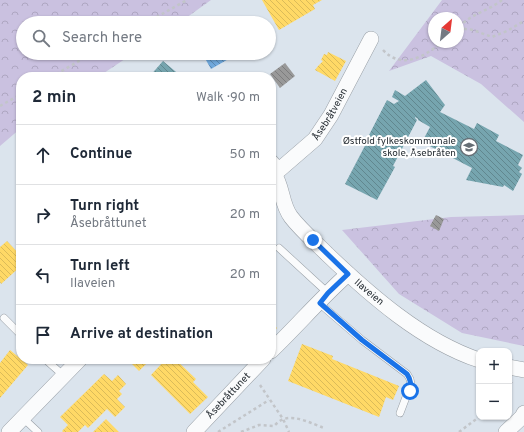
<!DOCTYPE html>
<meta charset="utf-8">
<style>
body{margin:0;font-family:Overpass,sans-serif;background:#f2f2f3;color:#1f2937}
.controls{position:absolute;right:12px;bottom:12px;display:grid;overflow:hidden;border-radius:8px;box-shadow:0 1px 3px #0004}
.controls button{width:36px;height:36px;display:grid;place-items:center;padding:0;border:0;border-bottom:1px solid #e0e1e3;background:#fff;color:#1f2937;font:20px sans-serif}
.compass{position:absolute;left:428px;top:12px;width:36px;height:36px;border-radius:50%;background:#fff;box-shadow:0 1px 3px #0004;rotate:28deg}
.stop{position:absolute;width:12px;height:12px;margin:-9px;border:3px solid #1a73e8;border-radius:50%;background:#fff}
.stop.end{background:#1a73e8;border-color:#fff;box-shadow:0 1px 4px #0008}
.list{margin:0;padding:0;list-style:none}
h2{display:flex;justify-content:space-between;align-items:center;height:52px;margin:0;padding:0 16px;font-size:17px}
h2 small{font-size:13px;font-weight:400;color:#747a83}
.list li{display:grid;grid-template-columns:26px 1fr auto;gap:12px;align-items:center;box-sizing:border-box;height:60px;padding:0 16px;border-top:1px solid #e0e1e3}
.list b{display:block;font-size:15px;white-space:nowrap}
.list p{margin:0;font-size:13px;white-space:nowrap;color:#747a83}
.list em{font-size:13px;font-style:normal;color:#747a83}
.icon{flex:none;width:22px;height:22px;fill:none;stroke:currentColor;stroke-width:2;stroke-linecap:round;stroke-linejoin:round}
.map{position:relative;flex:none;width:524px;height:432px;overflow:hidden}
.search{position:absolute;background:#fff;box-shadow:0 1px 3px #0004;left:16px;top:16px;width:260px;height:44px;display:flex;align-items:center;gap:10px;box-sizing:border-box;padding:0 14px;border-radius:22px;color:#747a83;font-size:15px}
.panel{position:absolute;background:#fff;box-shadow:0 1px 3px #0004;left:16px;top:72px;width:260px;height:292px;border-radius:16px}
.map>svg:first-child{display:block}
.forest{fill:url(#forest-crowns);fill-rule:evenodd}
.homes{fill:url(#homes-back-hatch)}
.schools{fill:url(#schools-back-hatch)}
.public{fill:url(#public-back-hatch)}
.industry{fill:url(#industry-back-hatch)}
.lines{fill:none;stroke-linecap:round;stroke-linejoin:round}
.service-casing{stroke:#989fa6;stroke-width:8}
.minor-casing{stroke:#989fa6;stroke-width:16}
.path{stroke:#c2c5c9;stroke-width:2.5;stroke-dasharray:3 3;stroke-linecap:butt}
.service{stroke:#fafbfc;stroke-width:7}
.minor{stroke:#fafbfc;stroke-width:15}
.route{stroke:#1a73e8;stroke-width:5}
.labels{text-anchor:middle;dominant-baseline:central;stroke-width:4;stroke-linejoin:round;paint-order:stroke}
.street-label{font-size:10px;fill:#272e34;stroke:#fff}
.poi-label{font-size:10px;fill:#272e34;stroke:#fff;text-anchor:end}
</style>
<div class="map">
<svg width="524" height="432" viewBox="0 0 524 432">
<defs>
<pattern id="forest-crowns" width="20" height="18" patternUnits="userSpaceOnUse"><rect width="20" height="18" fill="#cac1e0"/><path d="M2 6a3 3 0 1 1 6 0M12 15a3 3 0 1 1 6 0" fill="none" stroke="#aea6c1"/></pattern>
<pattern id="homes-back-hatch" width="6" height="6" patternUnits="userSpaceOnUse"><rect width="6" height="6" fill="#ffd966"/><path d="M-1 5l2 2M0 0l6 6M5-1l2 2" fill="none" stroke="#dbbb59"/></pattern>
<pattern id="schools-back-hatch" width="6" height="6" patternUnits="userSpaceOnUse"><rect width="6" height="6" fill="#6fa8dc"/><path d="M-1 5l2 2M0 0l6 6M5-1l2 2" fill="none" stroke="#5b89b3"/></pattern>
<pattern id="public-back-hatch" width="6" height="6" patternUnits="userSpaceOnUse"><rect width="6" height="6" fill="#76a5af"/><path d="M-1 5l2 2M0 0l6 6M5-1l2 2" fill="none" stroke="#61878f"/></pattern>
<pattern id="industry-back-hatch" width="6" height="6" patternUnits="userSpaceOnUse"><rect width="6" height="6" fill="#999"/><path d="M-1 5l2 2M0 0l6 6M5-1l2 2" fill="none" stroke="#7d7d7e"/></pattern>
</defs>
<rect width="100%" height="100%" fill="#dbe4ed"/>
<path class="forest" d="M0,0H211L179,23H23V53H134L98,77H21V128L0,146Z
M442,0H524V122L481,84L431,56L389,71ZM434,18H458V42H434Z
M524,215V346L462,333L399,294L342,230L451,217Z"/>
<path class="homes" d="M262,0H322L313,5L315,9L279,30Z
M328,52L346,61L335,81L315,70L318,66L323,61L321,60L324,54L327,55Z
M7,241L21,256V266L1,284L0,282V247Z
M271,322L277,328L271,334Z
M302,344L333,356L332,359L399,386L393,400L386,397L379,417L288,381Z
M10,350L28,365L0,398V363Z
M135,359H151L139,371L131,363Z
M166,359H175L196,379L193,382L208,397L190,414L151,375Z
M104,374L112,381L118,375L126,384L119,391L122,394L117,399L125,407L115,417L107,409L88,428L85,425L78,432H63L62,431L68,425L60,417Z
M106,419L119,432H93Z"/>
<path class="schools" d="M202,53H239L211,69Z"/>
<path class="public" d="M163,61L182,77H149Z
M426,80L445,105L440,112L474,129L477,123L499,135L496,141L523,155L518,165L522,168L519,172L522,174L513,191L504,185L503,187L466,180L472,168L422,142L430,127L418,120V119L415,117V118L417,120L393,166L395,167L377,200L345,184L370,136L369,135L387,100L394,104L399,101L392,97L395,90L405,96Z"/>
<path class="industry" d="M285,63L295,76L280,88L270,74Z
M436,215L444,219L439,231L430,226Z"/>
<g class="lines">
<g class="service-casing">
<path id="service" d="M271,156L282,168
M279,248L328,293
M319,303L362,340L407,374L410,379L411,384L400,413
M4,318L21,335
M45,359L64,376
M23,418L38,432"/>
</g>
<g class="minor-casing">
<g id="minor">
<path id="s1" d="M274,174C283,187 281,204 291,217C301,230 315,242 327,254C370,295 422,341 479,360"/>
<path id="s2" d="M271,177L315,139L331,115L371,39"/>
<path d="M271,351C297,326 321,298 348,274"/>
<path d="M509,367L524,370"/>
<path d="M9,432L80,359"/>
<path id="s3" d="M194,432L263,359"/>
<path d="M506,432L522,417L524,413"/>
</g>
</g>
<path class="path" d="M146,23L187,0
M459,27C471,14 488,11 502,0
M458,28L473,30L492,37L507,31L524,21
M383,50C402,70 424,57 442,42
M51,77L93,53
M0,106L21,94
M260,385L283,419L289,432
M509,388L512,382
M218,432L269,400
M241,432L259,425L274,426C277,423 280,420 284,419C296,415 313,424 324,428
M459,432L479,417"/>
<use href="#service" class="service"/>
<use href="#minor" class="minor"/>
</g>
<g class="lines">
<path class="route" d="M313,240L348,274L328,293L320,303L362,340L407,374C411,380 411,384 410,391"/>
</g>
<defs>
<g id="school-ring" transform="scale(0.9)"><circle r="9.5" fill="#fff" stroke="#666e75" stroke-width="1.5"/><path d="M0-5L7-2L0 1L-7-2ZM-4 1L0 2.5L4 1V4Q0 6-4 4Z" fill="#666e75"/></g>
</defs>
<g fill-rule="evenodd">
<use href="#school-ring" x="469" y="147"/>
</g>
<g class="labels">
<g class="street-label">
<text stroke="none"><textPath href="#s2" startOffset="87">Åsebråtveien</textPath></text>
<text stroke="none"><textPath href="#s1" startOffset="155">Ilaveien</textPath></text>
<text stroke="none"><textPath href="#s3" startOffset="50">Åsebråttunet</textPath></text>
</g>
<g class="poi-label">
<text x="456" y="141">Østfold fylkeskommunale<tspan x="456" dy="12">skole, Åsebråten</tspan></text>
</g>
</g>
</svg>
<div class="controls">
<button>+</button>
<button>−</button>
</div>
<svg class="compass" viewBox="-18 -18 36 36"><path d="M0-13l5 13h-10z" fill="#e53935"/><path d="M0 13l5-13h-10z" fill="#747a83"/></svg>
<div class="stop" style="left:410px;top:391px"></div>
<div class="stop end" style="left:313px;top:240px"></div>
<div class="search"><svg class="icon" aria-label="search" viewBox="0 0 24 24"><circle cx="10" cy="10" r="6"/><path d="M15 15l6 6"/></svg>Search here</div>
<section class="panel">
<h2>2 min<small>Walk · 90 m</small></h2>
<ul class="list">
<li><svg class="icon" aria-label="ahead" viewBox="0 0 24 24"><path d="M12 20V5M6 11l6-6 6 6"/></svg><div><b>Continue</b></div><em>50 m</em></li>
<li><svg class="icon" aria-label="right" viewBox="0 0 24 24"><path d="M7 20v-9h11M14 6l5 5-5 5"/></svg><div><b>Turn right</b><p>Åsebråttunet</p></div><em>20 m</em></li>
<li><svg class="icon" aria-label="left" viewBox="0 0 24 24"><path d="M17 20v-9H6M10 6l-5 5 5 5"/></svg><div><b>Turn left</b><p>Ilaveien</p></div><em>20 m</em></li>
<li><svg class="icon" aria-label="arrive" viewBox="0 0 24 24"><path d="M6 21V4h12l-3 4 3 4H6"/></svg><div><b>Arrive at destination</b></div></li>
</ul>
</section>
</div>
